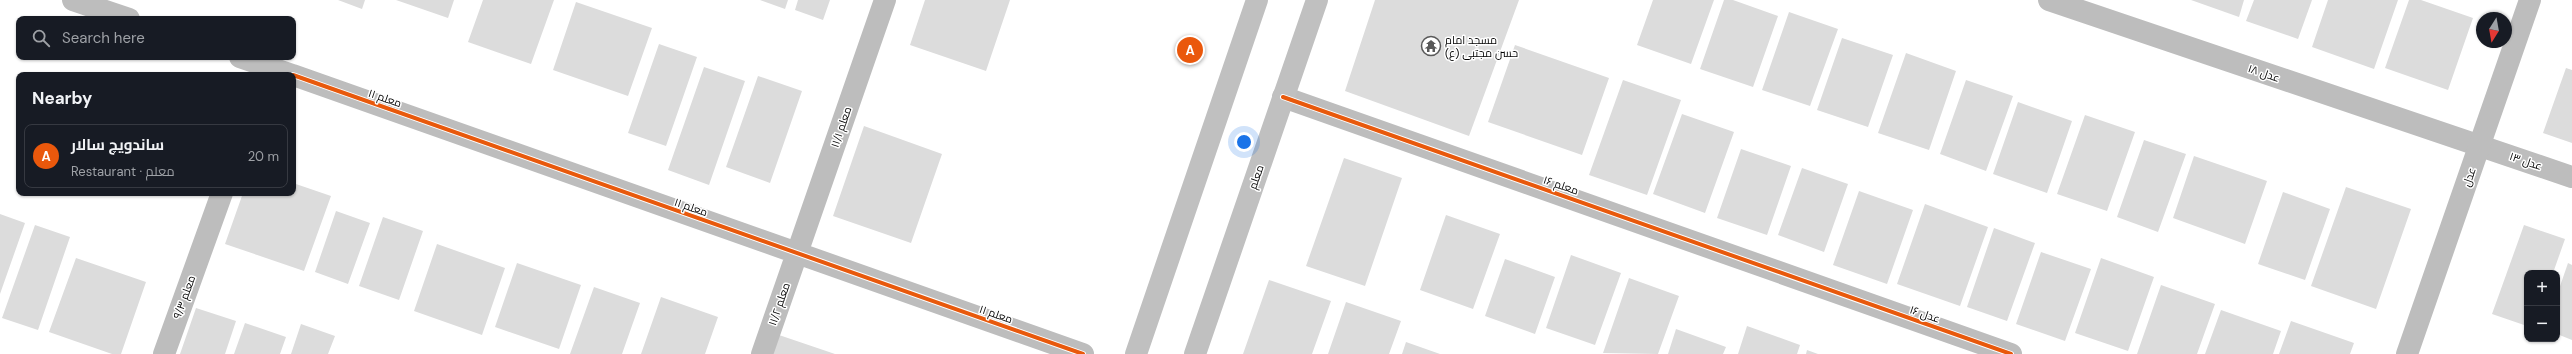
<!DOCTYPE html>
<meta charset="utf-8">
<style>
body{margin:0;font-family:"DM Sans",Cairo,sans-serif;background:#20242c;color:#f1f3f6}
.controls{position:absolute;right:12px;bottom:12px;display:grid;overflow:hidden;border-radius:8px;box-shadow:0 1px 3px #0004}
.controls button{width:36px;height:36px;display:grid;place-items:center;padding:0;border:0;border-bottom:1px solid #363941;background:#171b24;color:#f1f3f6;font:20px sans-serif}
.compass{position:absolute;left:2476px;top:12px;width:36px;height:36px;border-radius:50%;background:#171b24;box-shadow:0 1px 3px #0004;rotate:191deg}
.you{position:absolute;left:1244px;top:142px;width:14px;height:14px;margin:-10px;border:3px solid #fff;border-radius:50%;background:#1a73e8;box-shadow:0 0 0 6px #1a73e833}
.badge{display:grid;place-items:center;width:26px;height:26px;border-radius:50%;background:#ea580c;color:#fff;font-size:13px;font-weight:700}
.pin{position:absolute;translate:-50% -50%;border:2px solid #fff;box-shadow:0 1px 4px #0006}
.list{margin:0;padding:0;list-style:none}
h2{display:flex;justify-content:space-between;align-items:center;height:52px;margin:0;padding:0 16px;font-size:17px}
h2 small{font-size:13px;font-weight:400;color:#9ea1a6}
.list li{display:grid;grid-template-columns:26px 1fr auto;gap:12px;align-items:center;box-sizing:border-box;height:64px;margin:0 8px 8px;padding:0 8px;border:1px solid #363941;border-radius:8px}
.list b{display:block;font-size:15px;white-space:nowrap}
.list p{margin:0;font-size:13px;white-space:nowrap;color:#9ea1a6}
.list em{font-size:13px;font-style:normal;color:#9ea1a6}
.icon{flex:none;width:22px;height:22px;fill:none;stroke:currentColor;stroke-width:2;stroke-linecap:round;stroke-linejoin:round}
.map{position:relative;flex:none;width:2572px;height:354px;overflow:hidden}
.search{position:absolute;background:#171b24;box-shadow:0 1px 3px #0004;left:16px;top:16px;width:280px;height:44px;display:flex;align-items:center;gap:10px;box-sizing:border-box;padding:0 14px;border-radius:8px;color:#9ea1a6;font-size:15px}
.panel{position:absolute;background:#171b24;box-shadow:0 1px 3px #0004;left:16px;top:72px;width:280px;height:124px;border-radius:8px}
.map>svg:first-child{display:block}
.building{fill:#dcdcdc}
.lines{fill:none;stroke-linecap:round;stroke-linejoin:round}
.minor{stroke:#bdbdbd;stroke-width:22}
.tertiary{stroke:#bdbdbd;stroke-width:22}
.secondary{stroke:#c0c0c0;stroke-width:22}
.cycleway-casing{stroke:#fff;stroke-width:6}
.cycleway{stroke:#e8590c;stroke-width:4}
.labels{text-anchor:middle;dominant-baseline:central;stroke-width:3;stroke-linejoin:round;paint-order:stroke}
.poi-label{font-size:11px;fill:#000;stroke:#fff;text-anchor:start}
.street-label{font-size:11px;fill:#000;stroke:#fff}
</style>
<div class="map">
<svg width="2572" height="354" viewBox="0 0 2572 354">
<rect width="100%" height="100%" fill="#fff"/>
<path class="building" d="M338,0H365L362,9Z
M396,0H454L448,18Z
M483,0H554L531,64L468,42Z
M760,0H788L785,9Z
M798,0H830L823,20L795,10Z
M925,0H1010L986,71L910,45Z
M1375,0H1519L1469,136L1345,91Z
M1653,0H1714L1691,64L1637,45Z
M1724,0H1733L1778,16L1753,87L1700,69Z
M2191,0H2244L2239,17Z
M2254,0H2312L2298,39L2246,21Z
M2328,0H2398L2374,69L2312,47Z
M2409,0H2421L2473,18L2448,90L2385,68Z
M576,2L652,28L628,96L553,70Z
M1789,12L1838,29L1810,106L1762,90Z
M1842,38L1893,55L1868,127L1817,110Z
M659,44L697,57L666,146L628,133Z
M1515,45L1609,78L1582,155L1488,122Z
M1906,53L1956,71L1929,150L1878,133Z
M704,67L745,81L709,185L668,170Z
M2566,68L2572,70V143L2543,133Z
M758,76L802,91L770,183L726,167Z
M1623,80L1681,100L1647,195L1589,175Z
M1966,80L2013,96L1986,171L1940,154Z
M2018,102L2072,121L2047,193L1993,174Z
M1682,114L1734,132L1705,213L1653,194Z
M2085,115L2135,132L2107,211L2057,194Z
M864,126L942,154L911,243L833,216Z
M2144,140L2186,154L2158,232L2117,217Z
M1741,149L1791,166L1767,235L1717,218Z
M2194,156L2267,181L2245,244L2173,218Z
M1344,158L1402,178L1365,286L1306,266Z
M1802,168L1848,184L1824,252L1778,235Z
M293,183L331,196L304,271L225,244L243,193H293Z
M2346,187L2411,209L2376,309L2311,286Z
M1859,191L1913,210L1887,284L1833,265Z
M2283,192L2330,209L2305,280L2258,264Z
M1925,204L1988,227L1960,306L1897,284Z
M336,211L370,223L348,284L315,272Z
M0,214L25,223L0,294Z
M1446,215L1500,234L1473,309L1420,290Z
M383,217L423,231L399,300L359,286Z
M35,225L70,237L38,330L2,318Z
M2524,225L2565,239L2553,273H2527V326L2492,314Z
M1994,228L2035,243L2007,321L1967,307Z
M437,244L505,268L482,335L414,311Z
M2041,252L2091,269L2065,341L2016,324Z
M1571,255L1621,273L1595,345L1546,328Z
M76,258L146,282L121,354H112L49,332Z
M2101,258L2154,277L2128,351L2075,333Z
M1505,259L1555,277L1535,334L1485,316Z
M517,263L581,285L559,349L495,327Z
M2568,263L2572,265V340L2557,334V295Z
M1629,278L1679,296L1658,354L1603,353Z
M1269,280L1331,301L1312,354H1243Z
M2161,285L2215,304L2197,354H2137Z
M594,287L640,303L622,354H570Z
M661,297L718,317L705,354H641Z
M1346,302L1401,321L1389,354H1328Z
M196,308L236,321L225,354H180Z
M2221,310L2281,331L2273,354H2205Z
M2291,321L2354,343L2350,354H2279Z
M245,323L286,337L280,354H234Z
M301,324L335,336L328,354H291Z
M1747,326L1800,345L1797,354H1738Z
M1676,329L1726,347L1723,354H1668Z
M779,335L835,354H773Z
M1406,342L1440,354H1402Z
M1807,350L1818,354H1806Z"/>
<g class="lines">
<path class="minor" d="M73,0L129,19
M2049,0L2572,177
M240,57L292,75
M293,75L1083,354
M1283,97L2011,354
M164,354L222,193
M762,354L885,0"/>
<path class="tertiary" d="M2407,354L2530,0"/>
<path class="secondary" d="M1136,354L1257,0
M1195,354L1317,0"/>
<g class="cycleway-casing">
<path id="cycleway" d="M293,75L1083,354
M1283,97L2011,354"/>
</g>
<use href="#cycleway" class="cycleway"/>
</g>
<defs>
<g id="temple-ring" transform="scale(1)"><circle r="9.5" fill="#fff" stroke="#595959" stroke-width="1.5"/><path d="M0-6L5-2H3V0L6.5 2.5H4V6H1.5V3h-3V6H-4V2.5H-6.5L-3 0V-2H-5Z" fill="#595959"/></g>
</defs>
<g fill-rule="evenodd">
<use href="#temple-ring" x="1431" y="46"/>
</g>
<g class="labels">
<g class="poi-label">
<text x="1445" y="40">مسجد امام<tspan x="1445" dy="13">حسن مجتبی (ع)</tspan></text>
</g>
<g class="street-label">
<text transform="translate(2264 73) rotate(19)">عدل ۱۸</text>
<text transform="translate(385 98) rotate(19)">معلم ۱۱</text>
<text transform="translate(841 127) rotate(-71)">معلم ۱۱/۱</text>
<text transform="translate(2526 161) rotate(19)">عدل ۱۳</text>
<text transform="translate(1256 177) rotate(-71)">معلم</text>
<text transform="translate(2469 177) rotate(-71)">عدل</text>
<text transform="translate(1561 185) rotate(19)">معلم ۱۶‌</text>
<text transform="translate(691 207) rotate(19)">معلم ۱۱</text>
<text transform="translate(184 297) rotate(-70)">معلم ۹/۳</text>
<text transform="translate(779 304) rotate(-71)">معلم ۱۱/۲</text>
<text transform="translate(996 314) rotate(19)">معلم ۱۱</text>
<text transform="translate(1925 314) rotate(19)">عدل ۱۶</text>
</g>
</g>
</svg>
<div class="controls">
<button>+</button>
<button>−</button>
</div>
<svg class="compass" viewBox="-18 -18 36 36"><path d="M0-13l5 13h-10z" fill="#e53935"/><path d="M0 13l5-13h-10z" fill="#9ea1a6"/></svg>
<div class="you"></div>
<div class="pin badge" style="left:1190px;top:50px">A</div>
<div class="search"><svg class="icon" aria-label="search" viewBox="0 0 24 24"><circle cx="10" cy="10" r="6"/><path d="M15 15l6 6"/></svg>Search here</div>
<section class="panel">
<h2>Nearby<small></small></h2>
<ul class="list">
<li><span class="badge">A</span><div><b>ساندویچ سالار</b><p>Restaurant · معلم</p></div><em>20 m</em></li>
</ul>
</section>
</div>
